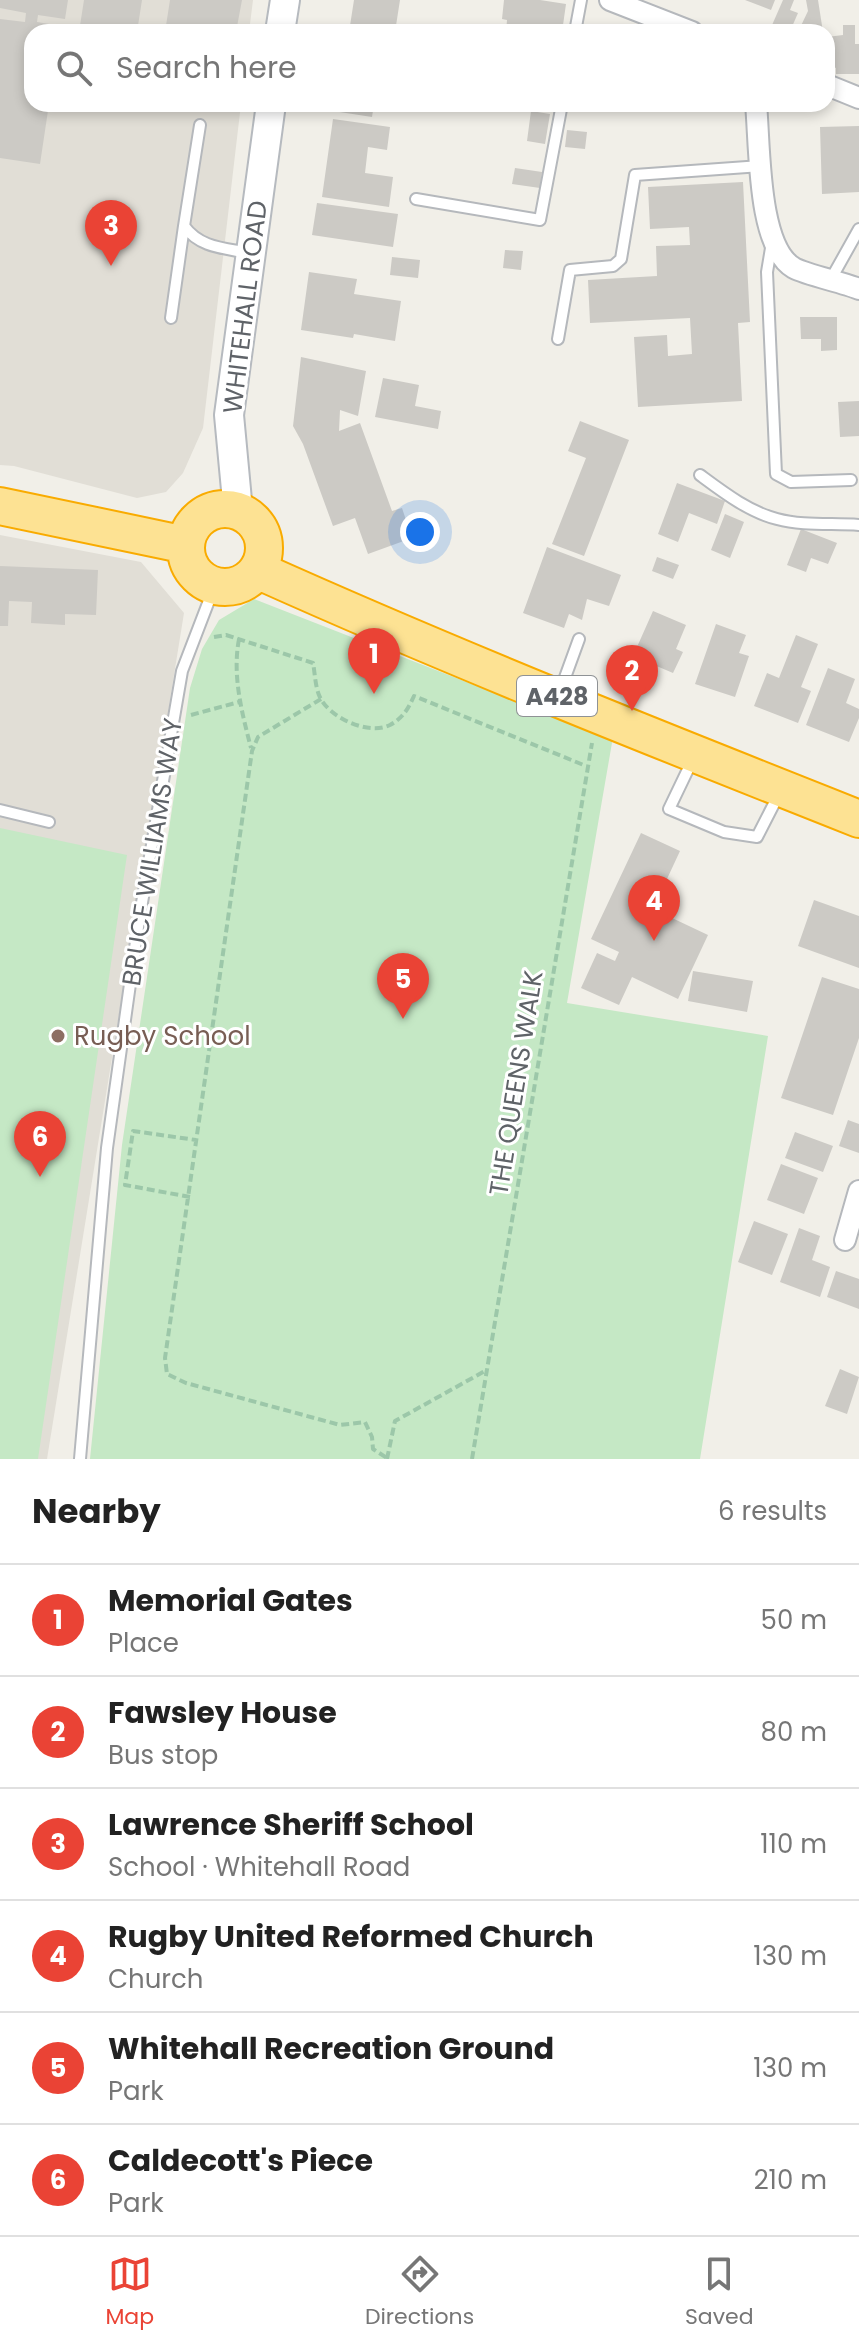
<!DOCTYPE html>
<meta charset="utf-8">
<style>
body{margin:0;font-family:Poppins,sans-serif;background:#f2f2f2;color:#222}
.you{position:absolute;left:420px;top:532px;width:28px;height:28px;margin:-20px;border:6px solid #fff;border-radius:50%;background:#1a73e8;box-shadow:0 0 0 12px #1a73e833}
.badge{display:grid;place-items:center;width:52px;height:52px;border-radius:50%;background:#ea4335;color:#fff;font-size:26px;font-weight:700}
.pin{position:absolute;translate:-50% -66px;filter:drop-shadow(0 2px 4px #0008)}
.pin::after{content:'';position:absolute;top:42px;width:28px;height:24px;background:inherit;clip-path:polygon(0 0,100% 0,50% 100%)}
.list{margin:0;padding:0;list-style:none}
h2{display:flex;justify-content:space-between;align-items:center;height:104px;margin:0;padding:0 32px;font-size:34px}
h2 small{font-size:26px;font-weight:400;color:#767676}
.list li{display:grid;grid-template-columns:52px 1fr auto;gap:24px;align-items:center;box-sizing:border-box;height:112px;padding:0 32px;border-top:2px solid #e0e0e0}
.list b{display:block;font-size:30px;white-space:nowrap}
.list p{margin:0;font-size:26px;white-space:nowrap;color:#767676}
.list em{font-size:26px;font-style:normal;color:#767676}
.icon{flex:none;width:44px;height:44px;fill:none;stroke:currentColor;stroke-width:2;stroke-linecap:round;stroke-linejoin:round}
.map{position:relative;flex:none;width:859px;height:1459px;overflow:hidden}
.search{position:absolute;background:#fff;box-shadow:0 4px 12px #0003;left:24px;right:24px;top:24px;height:88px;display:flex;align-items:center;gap:20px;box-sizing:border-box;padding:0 28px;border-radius:24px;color:#767676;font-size:30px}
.sheet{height:776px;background:#fff}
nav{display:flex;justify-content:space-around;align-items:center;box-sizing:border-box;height:112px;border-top:2px solid #e0e0e0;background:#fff;font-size:22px;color:#767676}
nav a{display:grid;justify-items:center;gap:4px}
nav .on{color:#ea4335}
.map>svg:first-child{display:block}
.education{fill:#e1ded6}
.green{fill:#c5e8c5}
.building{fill:#cccac5}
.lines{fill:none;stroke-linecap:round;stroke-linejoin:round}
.lane-casing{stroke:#b5b8bc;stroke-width:14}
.street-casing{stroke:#b5b8bc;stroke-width:24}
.secondary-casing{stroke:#b6babf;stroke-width:32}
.highway-casing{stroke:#f9ab00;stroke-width:40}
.path{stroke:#9cc7a9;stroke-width:4;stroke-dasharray:8 4;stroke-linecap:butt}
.lane{stroke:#fff;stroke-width:10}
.street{stroke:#fff;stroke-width:20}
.secondary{stroke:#fff;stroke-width:28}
.highway{stroke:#fde293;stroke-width:36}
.education-dot{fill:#8d6e63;stroke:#fff;stroke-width:3}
.labels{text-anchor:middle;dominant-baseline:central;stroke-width:6;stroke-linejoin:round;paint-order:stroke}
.shield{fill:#fff;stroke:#8f9295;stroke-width:2}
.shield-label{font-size:24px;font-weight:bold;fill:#5f6368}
.street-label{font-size:26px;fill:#5f6368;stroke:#fff}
.education-label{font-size:26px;fill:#785e54;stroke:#fff;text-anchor:start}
</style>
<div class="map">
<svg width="859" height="1459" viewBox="0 0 859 1459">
<rect width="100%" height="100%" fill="#f1efe8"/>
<path class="education" d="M0,0H253L249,32H32V104H241L203,428L183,473L166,492L137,498L14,466L0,465Z
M0,535L141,562L184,613L47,1459H0Z"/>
<path class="green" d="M254,599L592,731L613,737L567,1003L768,1036L700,1459H90L122,1145L190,688L202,649L219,620Z
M0,828L127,855L38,1459H0Z"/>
<path class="building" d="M0,0H68L65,19L38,15L37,22L68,27L67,32H32V104H49L40,164L0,158V19L25,22L26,13L0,8Z
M84,0H142L137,32H79Z
M170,0H242L236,32H165Z
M354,0H400L395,32H349Z
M504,0H540L566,4L562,32H506L507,20L502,19Z
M745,0H775L771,10Z
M783,0H794L790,10L798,13L791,29L798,32L808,11L806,0H818L823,32H769Z
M581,25L619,30V32H580Z
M843,25H855V44H859V74H836V68L827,64V37L843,35Z
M334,104H374L372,117L333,111Z
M531,111L550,114L545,144L527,141Z
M333,119L390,127L387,150L368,147L365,173L393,177L389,207L322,197Z
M859,126V192L822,194L820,127Z
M567,130L587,132L585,149L565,147Z
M515,168L542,172L540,188L512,184Z
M743,182L750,322L738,323L742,401L638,407L634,337L667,335L668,356L692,354L690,318L590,323L588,280L657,276L656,246L690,245L689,227L650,229L648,187Z
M317,203L398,214L393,247L312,235Z
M505,250L523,251L521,270L503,268Z
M392,257L420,260L418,278L390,275Z
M309,272L357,279L354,294L401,301L395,341L354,334L353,338L301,330Z
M800,317H837V350L821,351V339H801Z
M301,357L366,371L358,416L340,410L339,431L360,423L392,511L402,508L412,538L368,554L355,518L333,526L303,444L293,426Z
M383,378L419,385L415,406L441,411L438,429L375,417Z
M859,401V436L840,437L838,402Z
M580,421L629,440L584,556L552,544L586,458L568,451Z
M677,483L725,501L717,524L689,513L678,542L658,534Z
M725,514L744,522L730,558L711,550Z
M801,529L837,543L828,564L811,558L806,572L787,565Z
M547,547L621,575L609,606L587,599L582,620L569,614L564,628L523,613Z
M657,557L679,565L673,579L652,571Z
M0,566L98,570L96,615L65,614V625L31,623L32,602L9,601L8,626H0Z
M653,611L686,625L676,649L683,652L673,673L633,656Z
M716,624L746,635L739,653L749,656L735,697L695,684Z
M796,635L818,644L801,687L811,691L798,723L754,706L767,673L779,678Z
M828,668L855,679L846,703L859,709V718L849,742L806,725Z
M641,833L680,851L653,909L708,935L678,999L632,977L619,1005L581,988L597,953L615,961L619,952L591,939Z
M814,900L859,916V968L798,946Z
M693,971L753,981L747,1012L688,1001Z
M822,977L859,989V1038L833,1115L781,1098Z
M848,1120L859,1124V1153L839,1146Z
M795,1132L833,1146L823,1172L785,1158Z
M781,1164L818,1178L804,1214L767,1200Z
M754,1221L788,1234L772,1275L738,1262Z
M799,1228L820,1236L812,1260L830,1267L820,1297L780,1282Z
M836,1271L859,1279V1309L827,1297Z
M840,1369L859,1377L847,1414L825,1406Z"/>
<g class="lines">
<g class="lane-casing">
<path id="lane" d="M575,32L581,0
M200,125L184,226C200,248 224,248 249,253
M416,199L540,220L562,104
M772,242L767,272L776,474L791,482L851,480
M831,279L859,229
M171,318L184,226
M558,339L570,270L613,266L621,259L635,175L761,166
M700,475C723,492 749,512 777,519C803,526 832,523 859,525
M559,694L579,639
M692,761L669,809L724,832L757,837L779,794
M0,810L49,822
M80,1459L107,1148L139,920L182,671L215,585"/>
</g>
<g class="street-casing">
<path id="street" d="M610,0L692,32
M827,85L859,98
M756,104C760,144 757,247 794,268C807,275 842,282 859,289
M845,1240L859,1191"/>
</g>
<g class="secondary-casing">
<path id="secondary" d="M280,32L285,0
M238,511L229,415L271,104"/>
</g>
<g class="highway-casing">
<path id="highway" d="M0,506L186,545
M186 548a39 39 0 1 1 78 0a39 39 0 1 1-78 0Z
M257,570C455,659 657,739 859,819"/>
</g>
<path class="path" d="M214,637L226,635L313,663C315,673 315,685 319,695C327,717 369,736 390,725C403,718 408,709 414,696L586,766
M239,639C232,676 242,713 251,748
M321,699L258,737L252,751L165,1358L167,1374L186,1383L340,1425L365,1422L372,1437L373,1449L387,1458
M191,715L239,702
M190,1197L125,1185L133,1131L196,1140
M387,1459L395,1421L485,1371
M472,1459L592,743"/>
<use href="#lane" class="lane"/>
<use href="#street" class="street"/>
<use href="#secondary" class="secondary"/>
<use href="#highway" class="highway"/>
</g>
<circle class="education-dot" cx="58" cy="1036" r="8"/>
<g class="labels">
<rect class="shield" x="517" y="676" width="80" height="40" rx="6"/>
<g class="shield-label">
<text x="557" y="696">A428</text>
</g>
<g class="street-label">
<text transform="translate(245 307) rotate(-83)">WHITEHALL ROAD</text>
<text transform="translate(152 852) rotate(-81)">BRUCE WILLIAMS WAY</text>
<text transform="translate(516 1083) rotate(-81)">THE QUEENS WALK</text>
</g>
<g class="education-label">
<text x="74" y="1036">Rugby School</text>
</g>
</g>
</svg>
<div class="you"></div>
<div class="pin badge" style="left:374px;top:694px">1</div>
<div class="pin badge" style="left:632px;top:711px">2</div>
<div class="pin badge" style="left:111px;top:266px">3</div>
<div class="pin badge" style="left:654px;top:941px">4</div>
<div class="pin badge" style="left:403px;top:1019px">5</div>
<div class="pin badge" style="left:40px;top:1177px">6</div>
<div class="search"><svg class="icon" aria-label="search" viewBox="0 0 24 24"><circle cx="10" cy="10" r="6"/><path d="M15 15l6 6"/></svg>Search here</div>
</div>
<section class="sheet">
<h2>Nearby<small>6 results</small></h2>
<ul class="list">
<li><span class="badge">1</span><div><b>Memorial Gates</b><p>Place</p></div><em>50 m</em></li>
<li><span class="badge">2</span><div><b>Fawsley House</b><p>Bus stop</p></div><em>80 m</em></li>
<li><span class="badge">3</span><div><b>Lawrence Sheriff School</b><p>School · Whitehall Road</p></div><em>110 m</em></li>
<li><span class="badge">4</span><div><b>Rugby United Reformed Church</b><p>Church</p></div><em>130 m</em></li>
<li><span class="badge">5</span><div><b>Whitehall Recreation Ground</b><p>Park</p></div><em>130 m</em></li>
<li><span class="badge">6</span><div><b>Caldecott's Piece</b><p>Park</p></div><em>210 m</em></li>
</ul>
</section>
<nav>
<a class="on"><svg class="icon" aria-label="map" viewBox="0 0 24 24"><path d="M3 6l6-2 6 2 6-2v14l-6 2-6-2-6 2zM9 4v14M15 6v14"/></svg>Map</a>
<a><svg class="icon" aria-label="directions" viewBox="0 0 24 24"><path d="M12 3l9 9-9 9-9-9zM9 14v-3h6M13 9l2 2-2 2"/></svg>Directions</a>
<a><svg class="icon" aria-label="saved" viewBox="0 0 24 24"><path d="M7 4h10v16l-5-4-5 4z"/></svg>Saved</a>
</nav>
